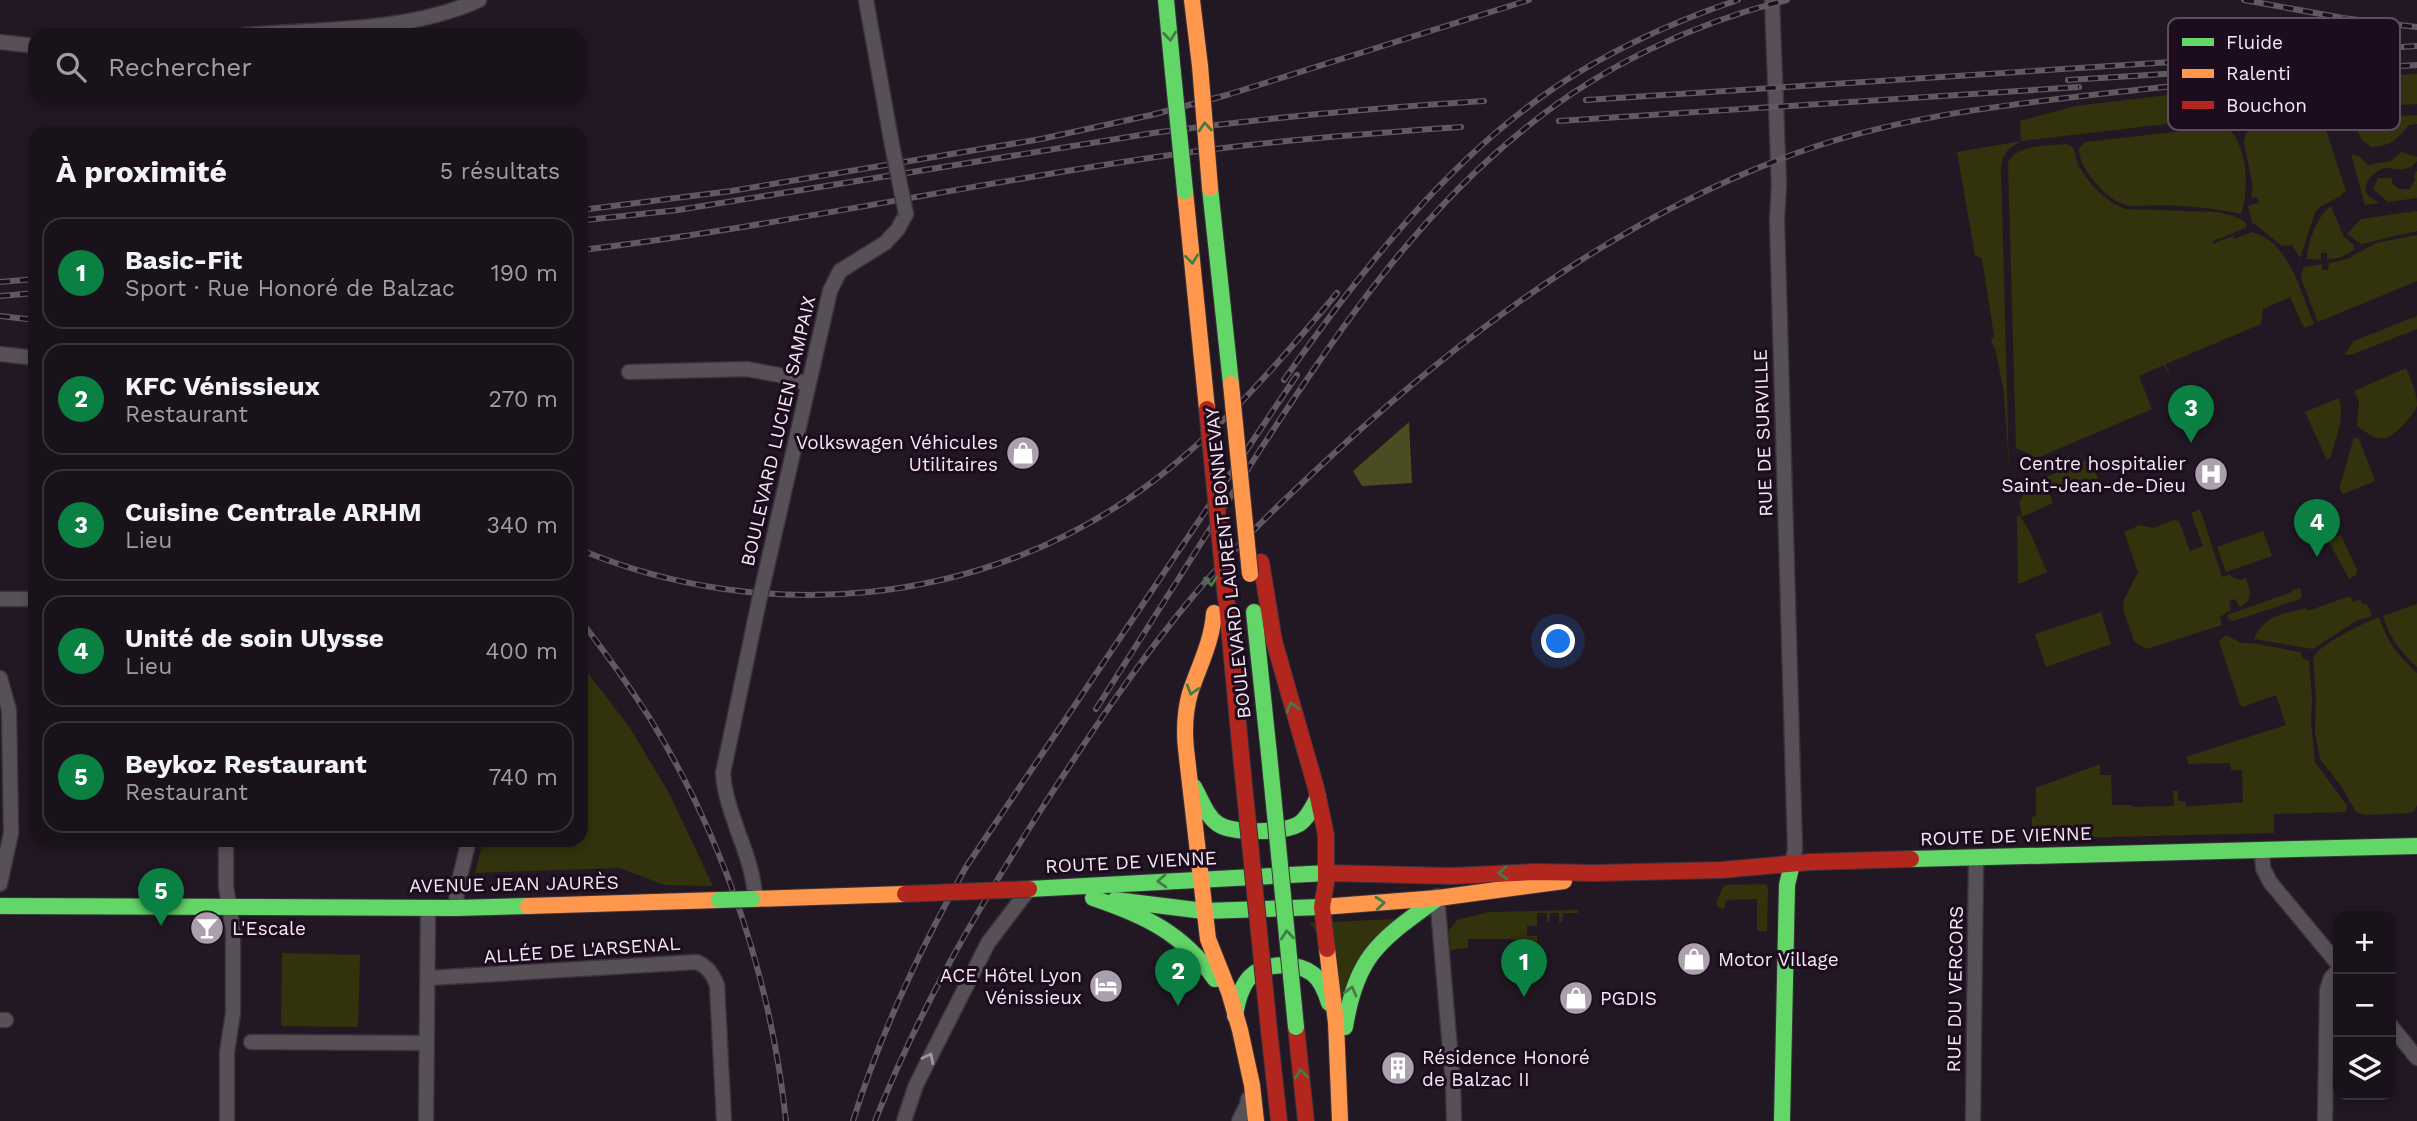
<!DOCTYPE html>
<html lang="fr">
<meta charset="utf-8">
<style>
body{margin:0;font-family:"Work Sans",sans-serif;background:#231b24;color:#f1f3f6}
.controls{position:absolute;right:21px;bottom:21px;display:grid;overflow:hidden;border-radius:14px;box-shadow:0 4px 10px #0003}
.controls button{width:63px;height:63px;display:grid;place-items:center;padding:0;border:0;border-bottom:2px solid #38323a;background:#1a121b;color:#f1f3f6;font:35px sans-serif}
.you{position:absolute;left:1559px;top:642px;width:24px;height:24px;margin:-18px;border:5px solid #fff;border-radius:50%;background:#1a73e8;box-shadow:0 0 0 10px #1a73e833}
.badge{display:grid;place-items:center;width:46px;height:46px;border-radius:50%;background:#0b8043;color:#fff;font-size:23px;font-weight:700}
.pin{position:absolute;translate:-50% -58px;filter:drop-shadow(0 2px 4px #0008)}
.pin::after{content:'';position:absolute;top:37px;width:24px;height:21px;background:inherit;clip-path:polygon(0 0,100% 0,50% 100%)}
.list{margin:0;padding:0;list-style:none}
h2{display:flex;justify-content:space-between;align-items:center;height:91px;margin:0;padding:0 28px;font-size:30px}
h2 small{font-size:23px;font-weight:400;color:#9f9ea3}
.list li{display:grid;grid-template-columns:46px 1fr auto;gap:21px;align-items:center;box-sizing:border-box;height:112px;margin:0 14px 14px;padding:0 14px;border:2px solid #38323a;border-radius:21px}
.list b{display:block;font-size:26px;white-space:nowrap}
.list p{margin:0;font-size:23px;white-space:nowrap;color:#9f9ea3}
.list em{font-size:23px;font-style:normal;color:#9f9ea3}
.icon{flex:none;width:38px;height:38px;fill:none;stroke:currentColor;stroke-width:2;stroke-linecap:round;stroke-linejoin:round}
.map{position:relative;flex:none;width:2417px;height:1121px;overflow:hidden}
.search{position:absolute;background:#1a121b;box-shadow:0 4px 10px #0003;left:28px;top:28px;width:560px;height:77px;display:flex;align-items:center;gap:18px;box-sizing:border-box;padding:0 24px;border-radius:21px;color:#9f9ea3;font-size:26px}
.panel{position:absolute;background:#1a121b;box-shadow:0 4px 10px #0003;left:28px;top:126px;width:560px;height:721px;border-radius:21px}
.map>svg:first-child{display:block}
.green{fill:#32320d}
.water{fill:#4b4c22}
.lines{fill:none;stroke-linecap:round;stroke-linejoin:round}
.street-casing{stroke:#3a323c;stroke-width:17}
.fast-casing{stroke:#3a323c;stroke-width:18}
.slow-casing{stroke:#3a323c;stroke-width:18}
.jam-casing{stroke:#3a323c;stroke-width:18}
.street{stroke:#575157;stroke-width:14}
.fast{stroke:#63d668;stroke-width:16}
.slow{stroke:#ff974d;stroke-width:16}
.jam{stroke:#b3261e;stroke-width:16}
.rail-casing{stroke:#605960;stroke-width:6}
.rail{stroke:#1d0b1e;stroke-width:3.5;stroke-dasharray:10;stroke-linecap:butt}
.street-bridge-casing{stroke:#3a323c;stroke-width:17;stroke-linecap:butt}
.fast-bridge-casing{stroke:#3a323c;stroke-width:18;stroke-linecap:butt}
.slow-bridge-casing{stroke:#3a323c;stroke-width:18;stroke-linecap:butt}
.jam-bridge-casing{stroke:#3a323c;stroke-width:18;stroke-linecap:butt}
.street-bridge{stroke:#575157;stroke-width:14}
.fast-bridge{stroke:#63d668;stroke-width:16}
.slow-bridge{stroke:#ff974d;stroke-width:16}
.jam-bridge{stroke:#b3261e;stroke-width:16}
.oneway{stroke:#447b47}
.oneway2{stroke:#9e959e}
.labels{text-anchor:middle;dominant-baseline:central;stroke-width:6;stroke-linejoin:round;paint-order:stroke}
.street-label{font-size:19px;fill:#f4e8f5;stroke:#1d0b1e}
.poi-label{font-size:19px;fill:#f4e8f5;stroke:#1d0b1e;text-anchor:start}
.key{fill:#1d0b1e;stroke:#5e4d5e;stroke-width:2}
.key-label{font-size:19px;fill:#f4e8f5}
</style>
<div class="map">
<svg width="2417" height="1121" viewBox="0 0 2417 1121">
<rect width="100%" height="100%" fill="#221824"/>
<path class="green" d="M2417,74V104L2243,115L2022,141C2008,148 2003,153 2001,168L2009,469L2004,393L1996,352L1991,341L1994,335L1982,259L1975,255L1957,152L2021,141L2020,121L2075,106L2202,91L2331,78Z
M2417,115V124L2409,125C2398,139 2389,147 2371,147L2362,140L2356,128L2326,130L2346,191L2341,194V196L2321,206L2315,212L2300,258L2292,245L2282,246L2252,222L2248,207L2250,205L2259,203L2257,198L2251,197L2253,187L2244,143C2245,131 2252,125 2263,123Z
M2216,127L2232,132C2248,154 2249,190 2241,214C2215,208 2188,206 2161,205C2149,205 2134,208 2123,204C2106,199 2077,166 2079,148L2086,142Z
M2066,144L2073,147C2076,154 2076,161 2080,168C2090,185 2107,203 2126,209L2216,212C2227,214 2237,216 2246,223V228L2213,241V244L2233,236L2234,239L2252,232C2291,243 2300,292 2314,324L2304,328L2290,297L2263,309L2261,324L2166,364L2170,378L2164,365L2139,376L2152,409L2037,458L2016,448L2008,162C2018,144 2047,146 2066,144Z
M2401,152L2417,157V161C2414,164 2412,167 2408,168C2400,171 2393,168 2386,168C2376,169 2363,182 2366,192C2368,197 2375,200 2379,203L2365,205L2351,154L2359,156L2368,165L2391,161Z
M2417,171V198L2388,202L2373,189L2378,178H2391L2393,184L2399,189H2410L2415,180L2414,174Z
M2331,206L2344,237L2354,245V250L2340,258L2327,259V253H2321V260L2307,259C2308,242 2317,216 2331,206Z
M2417,211V231L2361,244L2347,234L2361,219Z
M2417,235V281L2318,322L2302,281L2301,275L2304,267L2322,264V270H2328L2329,263L2347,259L2376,243Z
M2417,316V329L2351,355L2345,354L2354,341Z
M2406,368C2411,379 2417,393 2417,405C2416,412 2408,419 2404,424C2385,445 2378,441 2357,426L2359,401L2354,391Z
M2339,398C2345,419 2336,438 2330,458L2327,460L2305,412Z
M2354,437L2359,439L2375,481L2343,494L2340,490V486Z
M2089,459L2100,482L2074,494L2069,483L2049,492L2053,503L2022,517L2019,502L2030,484Z
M2200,509L2222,577L2229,575L2240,580L2246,578C2250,590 2254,602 2239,607L2236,599L2229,601L2231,610L2220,617L2222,625L2146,649L2134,641L2123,609L2124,600L2138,572L2124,532L2140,525L2153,528L2174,520L2179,521L2190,551L2203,546L2191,513Z
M2017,516H2020L2029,530L2047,572L2021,583H2018Z
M2263,531L2272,556L2226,572L2217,547Z
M2341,535L2357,570L2356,575L2349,579L2328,540Z
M2300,588L2302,595L2300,599L2233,621L2229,620L2227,615L2292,592V590Z
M2350,596L2353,602L2360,599L2363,605L2367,604L2372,616L2356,621L2313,649L2254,639C2266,614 2281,615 2306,608L2308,611Z
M2417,604V667C2399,650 2391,640 2383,616Z
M2101,612L2111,644L2046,667L2035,634Z
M2379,617C2388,644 2397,654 2417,673V805L2414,811L2409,813L2365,815L2356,812L2341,786L2320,759L2315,733L2316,698L2313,659C2318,644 2364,623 2379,617Z
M2226,635L2241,643H2252L2300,652L2303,659L2309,661L2312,699L2311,723L2315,762L2347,806L2346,812L2274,814V833L2032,839V817L2036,816V788L2100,764V775H2111L2112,805H2132V807L2174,806L2173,791H2178V801H2185L2186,807L2243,802L2242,770H2231L2230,763L2189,764L2186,757L2286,725L2276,695L2243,707L2240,705L2219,641Z
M581,664L630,728L669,793L713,886L664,885L620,868L475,873L483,840H581Z
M1766,884L1768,888L1767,931H1757V899L1726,900L1724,909L1719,908L1716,904L1724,885Z
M1578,910V913H1563L1562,922H1559V913H1550L1549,922H1547V913H1537V926H1527V936H1537V945L1534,948L1518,949L1517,939H1468V948L1450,950L1449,931L1457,920L1489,912Z
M1395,919L1341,997L1328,945L1309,923Z
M282,953L360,955L358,1027L281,1026Z"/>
<path class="water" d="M1409,422L1412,483L1362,486L1353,471Z"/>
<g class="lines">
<g class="street-casing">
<path id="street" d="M866,0L892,145
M1772,0L1779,185L1777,220L1795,849L1792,864
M245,35C322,29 408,32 479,0
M0,42L35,46
M0,354L35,358
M629,372L747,369L779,375L808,384
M764,580L830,291L840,271L885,243L898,229L906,214
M0,599H35
M0,678L9,710L11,833L0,884
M226,840V886L233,931V1013L227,1052V1121
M2262,849L2263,868L2270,882L2338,964
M1437,896L1453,1084L1454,1121
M755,899C754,856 726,817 723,773L759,601
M456,908L457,889L469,840
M428,978L697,962C708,967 712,973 717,985L724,1121
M0,1020H6
M2391,1026L2417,1058
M251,1042L427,1043
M426,1121L428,908
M904,1121L916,1085L988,943L1029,889
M1239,1121L1247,1105L1248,1099
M1973,1121L1976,858
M2325,1121L2327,990L2331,978L2338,970"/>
</g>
<g class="fast-casing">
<path id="fast" d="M1166,0L1173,73
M1210,188L1231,384
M1254,612L1269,754
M1194,787C1201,799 1206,816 1218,824C1233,834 1283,833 1299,824C1308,818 1313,806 1318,797
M1911,859L2417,846
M1029,889L1328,873
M1093,898C1146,916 1182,933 1215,979
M1115,900L1204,911L1322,907
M0,906L456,908L528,906
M1235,1016C1237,1002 1241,986 1251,976C1266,962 1298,962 1313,974C1322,981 1326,993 1329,1003
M1345,1027C1357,953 1381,940 1438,898
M1782,1121L1787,885L1792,864"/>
</g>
<g class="slow-casing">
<path id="slow" d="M1192,0L1200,66
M1185,191L1207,409
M1214,613C1212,642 1199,666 1190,693C1185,711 1184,730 1186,749L1208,939L1229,992L1240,1030L1252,1085L1256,1121
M752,899L905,894
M528,906L719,900
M1322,907L1438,898L1564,881
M1327,949L1336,1023L1340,1121"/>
</g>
<g class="jam-casing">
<path id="jam" d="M1261,562L1274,641L1316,788L1326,835V883L1322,907L1327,949
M1227,604L1241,755
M1328,873L1451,876L1535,872L1596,873L1721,870L1810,862L1911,859
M1296,1027L1306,1121
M1269,1030L1279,1121"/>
</g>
<use href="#street" class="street"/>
<use href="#fast" class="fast"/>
<use href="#slow" class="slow"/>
<use href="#jam" class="jam"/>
<g class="rail-casing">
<path id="rail" d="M2244,0L2343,18L2417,27
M2320,71L2417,65
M2068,80L2228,70
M1586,100L2417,46
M1559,121L2079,87
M581,210L731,191L1041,139L1151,115L1227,95L1529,0
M586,220L678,210L1153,133C1263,118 1373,108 1484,101
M581,250C774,227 964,185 1156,157C1257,142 1359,134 1461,127
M0,282L35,279
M0,296L35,293
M0,316L35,320
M1284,380C1359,273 1447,160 1557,86C1613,49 1675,21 1738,0
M581,550C765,626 982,606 1144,488C1218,434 1279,363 1337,293
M581,621C605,652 628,684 649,717C724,838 771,979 786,1121
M1096,709C1151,623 1205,536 1260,450C1336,333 1417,214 1528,126C1602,66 1694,23 1787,0
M853,1121C881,1031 920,949 966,867L1297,375
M875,1121C918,1012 974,915 1037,816C1087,738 1139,660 1199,589C1242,539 1292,492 1341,447C1480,320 1637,206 1817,146C1909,116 2004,105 2100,94C2176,86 2253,77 2329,70"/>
</g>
<use href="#rail" class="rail"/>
<g class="street-bridge-casing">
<path id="street-bridge" d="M892,145L906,214
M759,601L764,580"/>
</g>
<g class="fast-bridge-casing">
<path id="fast-bridge" d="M1173,73L1185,191
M1269,754L1296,1027
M719,900L752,899"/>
</g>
<g class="slow-bridge-casing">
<path id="slow-bridge" d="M1200,66L1210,188
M1231,384L1250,574"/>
</g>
<g class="jam-bridge-casing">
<path id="jam-bridge" d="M1207,409L1226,600
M1241,755L1269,1030
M905,894L1029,889"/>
</g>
<use href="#street-bridge" class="street-bridge"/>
<use href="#fast-bridge" class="fast-bridge"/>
<use href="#slow-bridge" class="slow-bridge"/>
<use href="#jam-bridge" class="jam-bridge"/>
</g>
<defs><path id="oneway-chevron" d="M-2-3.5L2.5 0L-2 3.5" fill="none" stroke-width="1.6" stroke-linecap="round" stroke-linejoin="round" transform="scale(1.75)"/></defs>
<g class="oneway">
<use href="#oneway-chevron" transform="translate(1170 36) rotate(84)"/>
<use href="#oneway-chevron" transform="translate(1205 127) rotate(-95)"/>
<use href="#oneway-chevron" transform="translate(1192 259) rotate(84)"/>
<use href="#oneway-chevron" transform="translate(1211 581) rotate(85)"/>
<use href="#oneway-chevron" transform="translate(1192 690) rotate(107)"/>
<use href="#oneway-chevron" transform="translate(1292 707) rotate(-106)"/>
<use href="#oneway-chevron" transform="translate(1503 873) rotate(177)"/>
<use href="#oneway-chevron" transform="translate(1162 881) rotate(177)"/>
<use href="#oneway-chevron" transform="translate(1380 903) rotate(-5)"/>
<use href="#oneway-chevron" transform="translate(1287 935) rotate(-96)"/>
<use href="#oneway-chevron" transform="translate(1351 991) rotate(-75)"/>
<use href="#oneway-chevron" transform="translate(1301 1074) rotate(-96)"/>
</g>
<use class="oneway2" href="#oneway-chevron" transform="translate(929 1058) rotate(-63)"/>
<defs>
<g id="shop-disc" transform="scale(1.75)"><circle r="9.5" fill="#aa9fac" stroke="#1d0b1e"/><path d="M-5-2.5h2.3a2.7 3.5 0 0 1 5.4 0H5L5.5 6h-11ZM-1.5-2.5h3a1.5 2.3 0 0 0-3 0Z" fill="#fff"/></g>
<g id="hospital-disc" transform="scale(1.75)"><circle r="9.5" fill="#aa9fac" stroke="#1d0b1e"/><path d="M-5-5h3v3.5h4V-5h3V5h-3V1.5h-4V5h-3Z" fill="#fff"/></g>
<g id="bar-disc" transform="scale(1.75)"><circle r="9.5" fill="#aa9fac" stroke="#1d0b1e"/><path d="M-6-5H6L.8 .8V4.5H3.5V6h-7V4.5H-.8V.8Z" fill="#fff"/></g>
<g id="hotel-disc" transform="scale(1.75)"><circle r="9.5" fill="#aa9fac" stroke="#1d0b1e"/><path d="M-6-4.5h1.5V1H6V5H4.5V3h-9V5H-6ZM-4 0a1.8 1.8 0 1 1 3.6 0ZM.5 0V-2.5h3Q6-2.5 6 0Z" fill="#fff"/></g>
<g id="building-disc" transform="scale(1.75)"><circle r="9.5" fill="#aa9fac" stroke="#1d0b1e"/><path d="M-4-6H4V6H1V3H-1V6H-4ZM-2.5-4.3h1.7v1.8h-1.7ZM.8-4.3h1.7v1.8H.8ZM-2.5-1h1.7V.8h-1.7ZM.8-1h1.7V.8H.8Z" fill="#fff"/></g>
</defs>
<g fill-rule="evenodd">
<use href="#shop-disc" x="1023" y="453"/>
<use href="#hospital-disc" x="2211" y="474"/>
<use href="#bar-disc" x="207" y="928"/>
<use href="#shop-disc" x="1694" y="959"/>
<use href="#hotel-disc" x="1106" y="986"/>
<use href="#shop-disc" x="1576" y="998"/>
<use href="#building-disc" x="1398" y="1068"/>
</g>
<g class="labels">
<g class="street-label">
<text transform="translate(778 431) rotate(-77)">BOULEVARD LUCIEN SAMPAIX</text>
<text transform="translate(1763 433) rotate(-92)">RUE DE SURVILLE</text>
<text transform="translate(1228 563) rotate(-96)">BOULEVARD LAURENT BONNEVAY</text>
<text transform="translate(2006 836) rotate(-2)">ROUTE DE VIENNE</text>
<text transform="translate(1131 862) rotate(-3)">ROUTE DE VIENNE</text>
<text transform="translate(514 884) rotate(-1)">AVENUE JEAN JAURÈS</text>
<text transform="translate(582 950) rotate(-4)">ALLÉE DE L'ARSENAL</text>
<text transform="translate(1955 989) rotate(-89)">RUE DU VERCORS</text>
</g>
<g class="poi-label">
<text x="998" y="442" text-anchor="end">Volkswagen Véhicules<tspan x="998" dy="22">Utilitaires</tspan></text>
<text x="2186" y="463" text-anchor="end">Centre hospitalier<tspan x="2186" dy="22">Saint-Jean-de-Dieu</tspan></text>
<text x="232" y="928">L'Escale</text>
<text x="1718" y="959">Motor Village</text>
<text x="1082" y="975" text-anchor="end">ACE Hôtel Lyon<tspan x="1082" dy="22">Vénissieux</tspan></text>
<text x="1600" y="998">PGDIS</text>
<text x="1422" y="1057">Résidence Honoré<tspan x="1422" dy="22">de Balzac II</tspan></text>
</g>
</g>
<rect x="2168" y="18" width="232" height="112" rx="10" class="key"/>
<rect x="2182" y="38" width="32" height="8" fill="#63d668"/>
<rect x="2182" y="69" width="32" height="9" fill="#ff974d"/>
<rect x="2182" y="101" width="32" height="8" fill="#b3261e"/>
<g class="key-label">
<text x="2226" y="49">Fluide</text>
<text x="2226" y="80">Ralenti</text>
<text x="2226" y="112">Bouchon</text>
</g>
</svg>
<div class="controls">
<button>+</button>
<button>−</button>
<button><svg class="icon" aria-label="layers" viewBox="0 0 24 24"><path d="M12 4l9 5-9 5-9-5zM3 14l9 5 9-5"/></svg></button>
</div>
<div class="you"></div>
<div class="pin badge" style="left:1524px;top:997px">1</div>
<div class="pin badge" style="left:1178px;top:1006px">2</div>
<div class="pin badge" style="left:2191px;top:443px">3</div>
<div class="pin badge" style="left:2317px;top:557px">4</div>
<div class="pin badge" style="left:161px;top:926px">5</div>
<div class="search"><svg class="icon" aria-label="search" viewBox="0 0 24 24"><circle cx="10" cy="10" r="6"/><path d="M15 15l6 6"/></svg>Rechercher</div>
<section class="panel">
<h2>À proximité<small>5 résultats</small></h2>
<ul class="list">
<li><span class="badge">1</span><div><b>Basic-Fit</b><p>Sport · Rue Honoré de Balzac</p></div><em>190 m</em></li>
<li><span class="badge">2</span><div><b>KFC Vénissieux</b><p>Restaurant</p></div><em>270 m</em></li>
<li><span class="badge">3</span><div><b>Cuisine Centrale ARHM</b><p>Lieu</p></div><em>340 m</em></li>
<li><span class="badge">4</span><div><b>Unité de soin Ulysse</b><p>Lieu</p></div><em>400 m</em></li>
<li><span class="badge">5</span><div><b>Beykoz Restaurant</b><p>Restaurant</p></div><em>740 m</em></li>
</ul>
</section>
</div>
